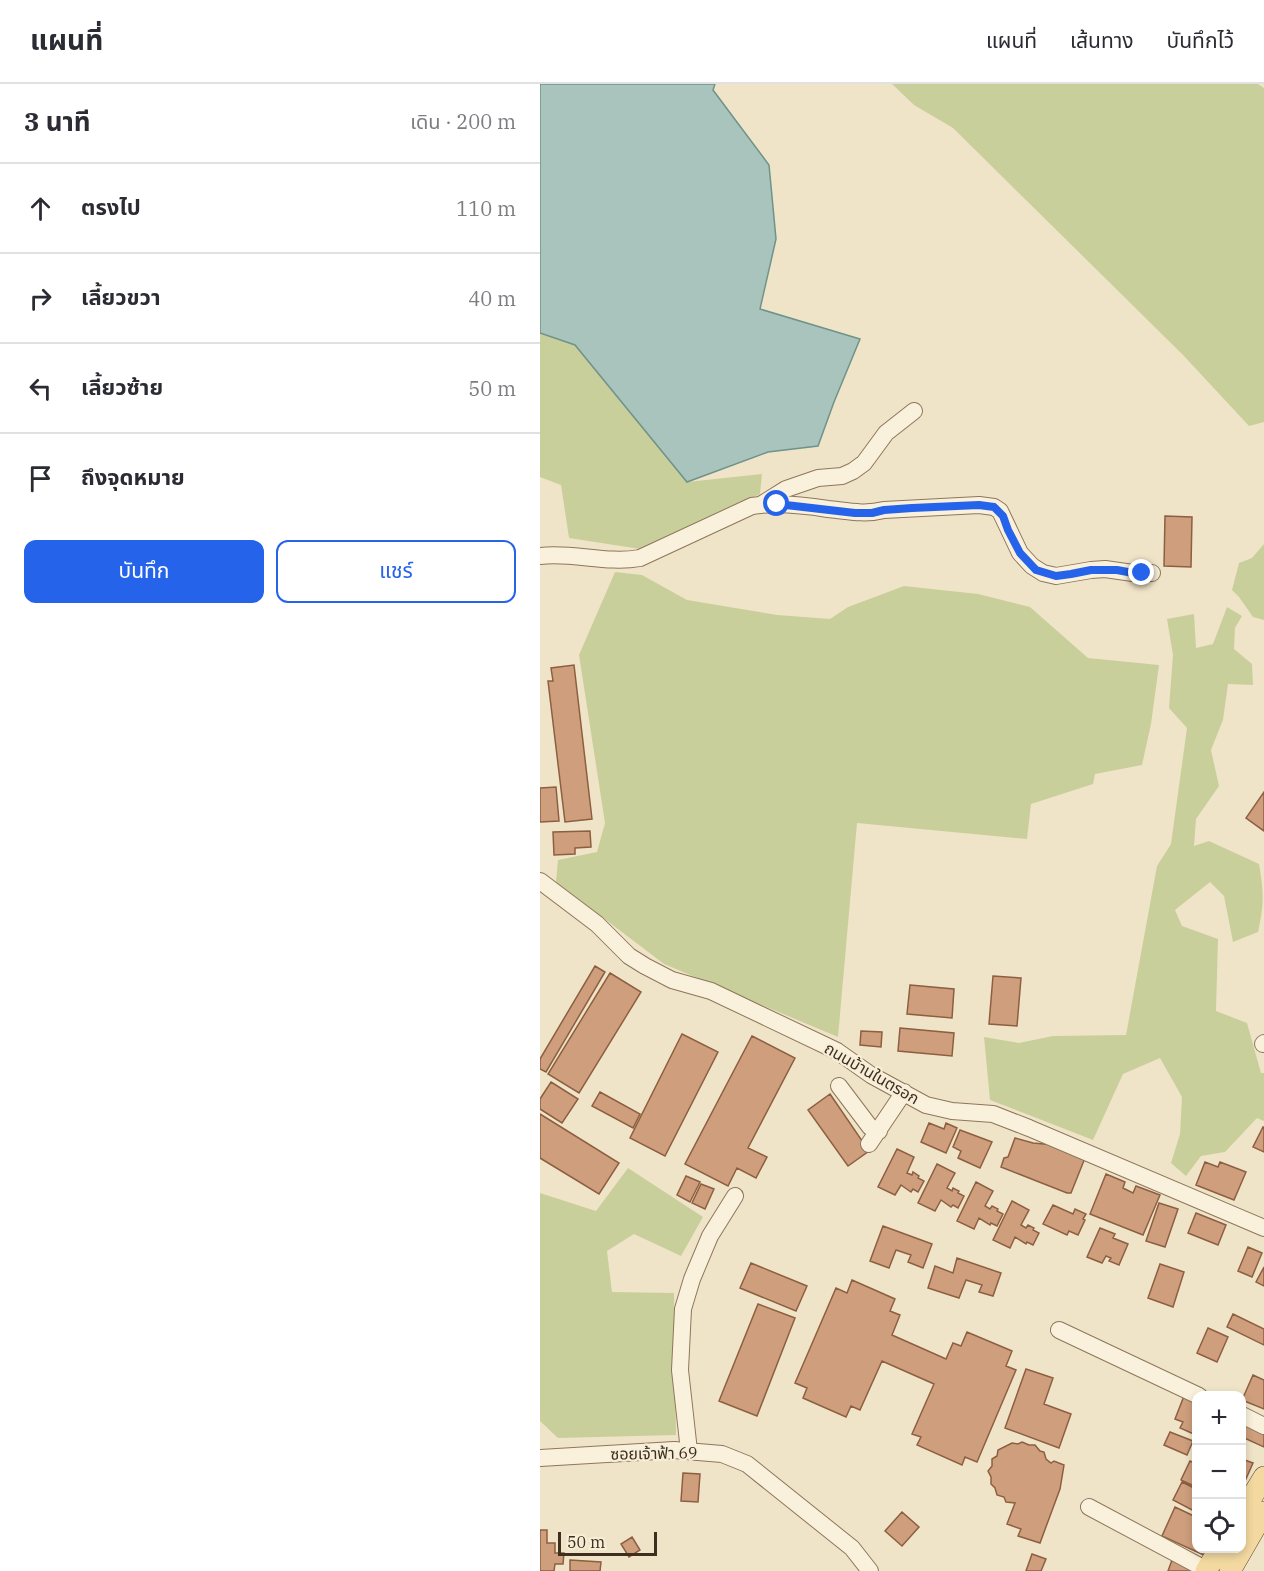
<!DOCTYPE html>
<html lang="th">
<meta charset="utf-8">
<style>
body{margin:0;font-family:"IBM Plex Serif","Noto Sans Thai",serif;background:#f7f7f7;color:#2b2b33}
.controls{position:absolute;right:18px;bottom:18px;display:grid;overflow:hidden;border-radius:12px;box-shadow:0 3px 9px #0003}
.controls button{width:54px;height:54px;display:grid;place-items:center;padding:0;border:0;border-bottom:2px solid #e1e1e2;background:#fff;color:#2b2b33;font:30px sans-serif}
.scale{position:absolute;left:18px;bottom:15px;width:99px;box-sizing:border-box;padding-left:6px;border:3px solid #3d2e20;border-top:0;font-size:16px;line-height:21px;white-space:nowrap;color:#3d2e20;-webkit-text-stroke:4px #f7eed8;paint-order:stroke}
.stop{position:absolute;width:18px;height:18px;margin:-14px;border:4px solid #2563eb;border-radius:50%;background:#fff}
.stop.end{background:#2563eb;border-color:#fff;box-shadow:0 2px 6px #0008}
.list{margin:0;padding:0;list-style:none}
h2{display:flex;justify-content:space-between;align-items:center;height:78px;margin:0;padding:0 24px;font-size:26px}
h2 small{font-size:20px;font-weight:400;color:#7c7c81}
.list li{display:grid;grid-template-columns:39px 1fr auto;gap:18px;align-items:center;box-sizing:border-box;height:90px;padding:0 24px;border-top:2px solid #e1e1e2}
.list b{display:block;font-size:22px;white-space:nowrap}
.list em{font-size:20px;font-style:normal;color:#7c7c81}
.actions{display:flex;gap:12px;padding:18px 24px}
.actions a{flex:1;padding:14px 0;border:2px solid #2563eb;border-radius:12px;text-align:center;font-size:21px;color:#2563eb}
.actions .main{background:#2563eb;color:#fff}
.icon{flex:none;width:33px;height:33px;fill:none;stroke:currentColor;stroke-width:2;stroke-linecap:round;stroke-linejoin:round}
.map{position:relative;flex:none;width:724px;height:1487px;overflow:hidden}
header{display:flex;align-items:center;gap:36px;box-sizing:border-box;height:84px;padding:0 30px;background:#fff;border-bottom:2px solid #e1e1e2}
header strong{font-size:28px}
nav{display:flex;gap:33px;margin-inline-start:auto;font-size:21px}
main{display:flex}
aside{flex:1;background:#fff}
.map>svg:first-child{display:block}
.green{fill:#c9cf9b}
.water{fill:#a9c4bc;stroke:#6f938a;stroke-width:1.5}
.building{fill:#cf9f7d;stroke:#8d5f41;stroke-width:1.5}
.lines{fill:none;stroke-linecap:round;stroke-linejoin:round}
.minor-casing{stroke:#8d765c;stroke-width:18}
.major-casing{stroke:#5b4430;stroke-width:22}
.minor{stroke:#faf1dc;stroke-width:16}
.major{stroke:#f3d9a0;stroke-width:21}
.route{stroke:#2563eb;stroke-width:8}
.labels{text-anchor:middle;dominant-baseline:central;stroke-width:4.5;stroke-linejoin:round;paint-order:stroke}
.street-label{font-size:16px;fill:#3d2e20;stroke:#f7eed8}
</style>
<header>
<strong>แผนที่</strong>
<nav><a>แผนที่</a><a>เส้นทาง</a><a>บันทึกไว้</a></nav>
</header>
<main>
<aside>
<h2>3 นาที<small>เดิน · 200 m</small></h2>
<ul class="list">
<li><svg class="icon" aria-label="ahead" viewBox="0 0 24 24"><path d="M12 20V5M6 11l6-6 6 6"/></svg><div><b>ตรงไป</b></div><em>110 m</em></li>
<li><svg class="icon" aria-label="right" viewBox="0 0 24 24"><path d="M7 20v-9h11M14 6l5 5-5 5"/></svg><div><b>เลี้ยวขวา</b></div><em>40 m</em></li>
<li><svg class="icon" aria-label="left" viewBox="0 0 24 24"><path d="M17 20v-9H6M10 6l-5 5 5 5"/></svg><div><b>เลี้ยวซ้าย</b></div><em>50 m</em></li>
<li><svg class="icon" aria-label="arrive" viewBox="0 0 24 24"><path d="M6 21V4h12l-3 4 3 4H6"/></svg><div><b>ถึงจุดหมาย</b></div></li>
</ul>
<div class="actions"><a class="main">บันทึก</a><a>แชร์</a></div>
</aside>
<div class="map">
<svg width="724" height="1487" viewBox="0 0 724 1487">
<rect width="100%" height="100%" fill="#f0e4c8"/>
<path class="green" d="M352,0H718L724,4V338L709,342L643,271L413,44L374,21Z
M0,249L35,261L147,398L222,390L220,410L100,465L29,454L21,401L0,393Z
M724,460V536L713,533L699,513L692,506L699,479L712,474Z
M75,488L102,491L147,516L237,531L290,535L308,523L364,502L438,510L490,523L548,574L619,581L611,640L602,681L555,690L553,700L491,720L487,755L317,739L298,953L124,880L16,798L18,776L57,768L65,739L39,571Z
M687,523L702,532L695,544L694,565L712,580L713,601L688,600L683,636L671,666L679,702L656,735L654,762L669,757L719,780C724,808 724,821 718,848L693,858L684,812L670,798L635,826L642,842L678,855L676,927L707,939L721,989H724V1037L717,1034L685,1068L661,1072L646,1092L631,1079L640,1050L642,1013L620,974L583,990L553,1056L450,1016L444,953L479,959L513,952L586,951L617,782L631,760L647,644L629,624L633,571L627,535L654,530L656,564L673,560Z
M88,1084L163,1133L141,1172L94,1150L67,1167L72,1208L134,1209L136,1351L18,1354L0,1337V1109L56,1127Z"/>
<path class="water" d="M0,0H175L173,6L229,81L236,155L220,225L320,255L294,318L278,362L228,368L147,398L35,261L0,249Z"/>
<path class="building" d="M625,432L652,433L651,483L624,482Z
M34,581L52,735L25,738L8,597H13L11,584Z
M16,703L19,737L0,738V704Z
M724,708V747L706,734Z
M50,747L51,763L35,764V770L14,771L13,748Z
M55,882L65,888L6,988L0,985V975Z
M70,889L101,908L39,1009L8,990Z
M453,892L481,894L477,942L449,940Z
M370,901L414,905L412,934L367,930Z
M360,944L414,949L412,972L358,967Z
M321,947L342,948L341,963L320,961Z
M142,950L178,968L125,1072L90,1054Z
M212,952L255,974L208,1064L227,1073L216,1094L197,1084L188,1102L145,1080Z
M11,998L38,1015L22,1039L0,1025V1015Z
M60,1008L100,1030L93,1044L52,1022Z
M290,1010L329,1067L308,1082L268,1026Z
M0,1030L79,1079L59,1110L0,1074Z
M389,1039L404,1045L406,1039L417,1044L406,1069L381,1058Z
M723,1043H724V1068L713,1063Z
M420,1046L452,1058L440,1084L418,1074L421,1067L413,1063Z
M475,1054L493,1059L515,1061L545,1074L531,1109H527L461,1083L464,1074L468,1073Z
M357,1065L374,1073L367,1089L372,1091L373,1088L379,1092L378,1094L384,1097L378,1108L373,1105L371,1108L361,1101L355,1111L338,1103Z
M665,1078L678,1083L680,1078L706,1088L694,1116L656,1101Z
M397,1080L415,1089L407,1104L412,1107L413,1104L419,1107L418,1109L424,1112L418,1124L413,1121L411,1123L401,1116L395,1127L378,1119Z
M566,1090L585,1098L583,1104L593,1109L596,1102L620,1111L603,1151L550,1130Z
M146,1092L160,1098L150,1118L137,1111Z
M436,1098L453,1107L445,1122L450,1125L452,1122L458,1125L457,1127L463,1130L457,1142L451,1139L450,1141L439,1134L434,1145L417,1137Z
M161,1100L174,1105L165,1125L152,1119Z
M472,1117L489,1126L481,1141L486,1144L488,1141L494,1144L493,1146L499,1149L493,1161L487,1158L486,1160L475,1153L470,1164L453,1156Z
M619,1119L638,1125L625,1163L606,1157Z
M513,1121L533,1130L535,1125L546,1130L543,1135L545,1136L538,1151L529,1147L527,1151L503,1140Z
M656,1129L686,1141L678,1161L648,1149Z
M343,1142L392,1160L383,1184L368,1178L371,1171L356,1166L349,1184L330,1177Z
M560,1144L575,1150L573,1154L588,1160L579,1181L569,1177L571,1174L566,1172L562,1179L547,1173Z
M708,1163L722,1169L712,1193L698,1187Z
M417,1174L461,1189L453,1212L439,1208L442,1201L426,1196L419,1214L388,1204L395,1182L413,1189Z
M211,1179L267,1202L256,1227L200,1204Z
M620,1180L644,1188L633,1223L608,1214Z
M724,1183V1202L716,1198Z
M312,1196L355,1215L350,1227L360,1231L352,1251L406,1275L413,1259L421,1262L427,1248L472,1267L466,1282L476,1286L437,1378L425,1373L422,1381L377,1361L381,1353L372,1350L394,1300L342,1277L320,1326L311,1322L306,1333L263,1314L267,1304L255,1299L296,1204L307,1209Z
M218,1220L255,1234L217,1332L179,1317Z
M693,1230L724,1245V1261L687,1243Z
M668,1244L688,1253L677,1278L657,1269Z
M486,1285L513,1294L504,1320L531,1330L519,1364L465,1344Z
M713,1291L724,1296V1325L702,1316Z
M644,1312L656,1317V1351L640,1344L643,1338L635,1335Z
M702,1334L724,1344V1363L702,1353Z
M630,1348L653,1357L647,1371L624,1361Z
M482,1358L489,1361H495L500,1367L504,1368L506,1375L511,1379L514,1377L524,1381L520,1405L500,1459L478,1452L481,1445L467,1440L475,1419L466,1418L464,1413L457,1411L455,1404L451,1400V1393L448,1387L452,1382V1375L457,1372L458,1366L472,1359L478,1360Z
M702,1375L713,1379L705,1397L702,1396Z
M650,1377L656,1380V1403L641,1396Z
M143,1389L160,1390L158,1418L141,1417Z
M642,1398L656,1405V1428L633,1416Z
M635,1423L656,1433V1464H672L668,1473L622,1452Z
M362,1428L379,1443L362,1462L345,1447Z
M0,1446H7V1459H15V1469H24L23,1480H15L14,1487H0Z
M92,1453L100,1466L89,1473L81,1460Z
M492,1470L506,1475L501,1487H486Z
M30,1476L61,1478L60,1487H30Z
M632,1476L659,1487H628Z"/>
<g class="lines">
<g class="minor-casing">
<path id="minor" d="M222,420L246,405L278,394L302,392L313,387L324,379L346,349L374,327
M0,472C34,468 66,480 100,474L212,422C237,418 263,421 288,425C307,427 325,431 344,426L439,421L454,423L460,427L480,469L492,482L503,489L516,492L551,486L565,485L593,489H612
M0,797L57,840L89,872L105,882L132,896L171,907L297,967L331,991L386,1021L412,1027L453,1030L489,1044L724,1144
M723,960L724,959
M299,1002L330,1043L339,1047
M329,1060L364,1008
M519,1246L659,1312
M702,1331L724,1342
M149,1367L140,1286L143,1225L152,1195L170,1152L195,1112
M0,1374L134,1366L182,1370L207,1380L312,1464L330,1487
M549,1423L667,1486"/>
</g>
<g class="major-casing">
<path id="major" d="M702,1429L724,1393
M666,1487L680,1464
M690,1487L724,1428"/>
</g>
<use href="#minor" class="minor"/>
<use href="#major" class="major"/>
</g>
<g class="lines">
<path class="route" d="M237,420L315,429H332L344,426L372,424L439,421L454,423L463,432L468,446L480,469L496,486L516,492L531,490L551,486H577L593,489H602"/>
</g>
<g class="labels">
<g class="street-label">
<text transform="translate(332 989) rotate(30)">ถนนบ้านในตรอก</text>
<text transform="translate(114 1369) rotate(-1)">ซอยเจ้าฟ้า 69</text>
</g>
</g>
</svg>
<div class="controls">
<button>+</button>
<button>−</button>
<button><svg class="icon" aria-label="locate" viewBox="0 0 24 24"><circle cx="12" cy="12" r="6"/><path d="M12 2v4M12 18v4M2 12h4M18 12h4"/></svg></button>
</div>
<div class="scale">50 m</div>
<div class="stop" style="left:237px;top:420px"></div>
<div class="stop end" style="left:602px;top:489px"></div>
</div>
</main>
